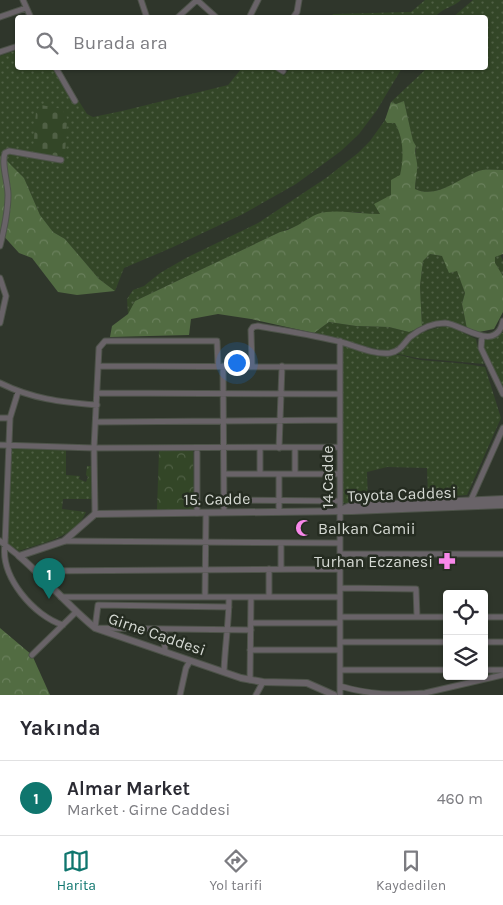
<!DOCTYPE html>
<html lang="tr">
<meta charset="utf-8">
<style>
body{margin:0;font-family:Karla,sans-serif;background:#f7f7f7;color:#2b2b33}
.controls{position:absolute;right:15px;bottom:15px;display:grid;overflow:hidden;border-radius:5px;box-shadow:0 1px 4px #0004}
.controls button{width:45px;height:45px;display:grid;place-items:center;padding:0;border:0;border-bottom:1px solid #e1e1e2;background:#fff;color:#2b2b33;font:25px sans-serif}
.you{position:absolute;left:236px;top:362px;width:18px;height:18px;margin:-12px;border:4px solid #fff;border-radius:50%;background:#1a73e8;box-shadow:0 0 0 8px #1a73e833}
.badge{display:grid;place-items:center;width:32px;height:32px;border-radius:50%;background:#0f766e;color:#fff;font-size:16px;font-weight:700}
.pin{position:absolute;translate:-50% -41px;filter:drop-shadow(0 1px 2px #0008)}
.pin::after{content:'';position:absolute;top:26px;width:18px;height:15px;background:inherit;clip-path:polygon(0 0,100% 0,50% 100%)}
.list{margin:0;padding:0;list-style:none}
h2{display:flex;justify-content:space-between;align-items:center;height:65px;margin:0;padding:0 20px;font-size:21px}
h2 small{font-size:16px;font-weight:400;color:#7c7c81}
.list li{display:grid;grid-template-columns:32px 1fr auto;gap:15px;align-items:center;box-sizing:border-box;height:75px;padding:0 20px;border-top:1px solid #e1e1e2}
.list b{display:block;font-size:19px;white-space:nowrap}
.list p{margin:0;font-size:16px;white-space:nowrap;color:#7c7c81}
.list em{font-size:16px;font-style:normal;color:#7c7c81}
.icon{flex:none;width:28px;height:28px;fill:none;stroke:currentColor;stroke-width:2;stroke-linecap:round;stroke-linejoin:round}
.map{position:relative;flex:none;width:503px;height:695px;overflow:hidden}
.search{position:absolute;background:#fff;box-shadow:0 1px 4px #0004;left:15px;right:15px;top:15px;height:55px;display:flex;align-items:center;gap:12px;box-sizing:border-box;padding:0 18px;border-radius:5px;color:#7c7c81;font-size:19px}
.sheet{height:140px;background:#fff}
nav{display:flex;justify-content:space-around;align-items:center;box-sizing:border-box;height:70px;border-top:1px solid #e1e1e2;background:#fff;font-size:14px;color:#7c7c81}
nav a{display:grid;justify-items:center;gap:2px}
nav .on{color:#0f766e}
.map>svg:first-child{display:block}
.grass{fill:url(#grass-dots)}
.forest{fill:url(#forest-crowns)}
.cemetery{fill:url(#cemetery-stones)}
.park{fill:url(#park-crowns)}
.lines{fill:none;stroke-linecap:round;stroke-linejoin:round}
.minor-casing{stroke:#4d5349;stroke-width:7}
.tertiary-casing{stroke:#4d5349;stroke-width:8}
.minor{stroke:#696368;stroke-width:5}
.tertiary{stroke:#696368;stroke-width:6}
.labels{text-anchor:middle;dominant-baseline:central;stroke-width:5;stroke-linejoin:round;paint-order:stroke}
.street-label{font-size:16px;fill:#d5d9d3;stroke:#252c21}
.poi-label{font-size:16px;fill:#d5d9d3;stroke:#252c21;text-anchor:start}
</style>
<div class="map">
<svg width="503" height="695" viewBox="0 0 503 695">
<defs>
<pattern id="grass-dots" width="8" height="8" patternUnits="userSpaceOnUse" patternTransform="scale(1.25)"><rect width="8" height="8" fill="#334627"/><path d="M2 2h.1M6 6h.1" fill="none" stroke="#506045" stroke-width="1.8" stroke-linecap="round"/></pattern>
<pattern id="forest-crowns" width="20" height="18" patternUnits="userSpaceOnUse" patternTransform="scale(1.25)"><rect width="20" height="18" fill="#526c42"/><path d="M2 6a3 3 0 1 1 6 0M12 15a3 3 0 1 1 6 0" fill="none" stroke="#6a805c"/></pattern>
<pattern id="cemetery-stones" width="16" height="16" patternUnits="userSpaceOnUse" patternTransform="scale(1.25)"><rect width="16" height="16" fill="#334627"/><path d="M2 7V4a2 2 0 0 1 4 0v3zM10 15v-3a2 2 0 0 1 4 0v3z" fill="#506045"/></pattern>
<pattern id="park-crowns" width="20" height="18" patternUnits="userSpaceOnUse" patternTransform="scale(1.25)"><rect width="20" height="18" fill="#334627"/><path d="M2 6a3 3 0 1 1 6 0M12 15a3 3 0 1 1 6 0" fill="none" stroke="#506045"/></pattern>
</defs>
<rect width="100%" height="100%" fill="#2f362b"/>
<path class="grass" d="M425,0H461C454,7 444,7 435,17H331L333,14L411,12Z
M473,0H503V170C494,170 484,168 476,172C457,180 436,199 415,189L417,162L415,158L416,146L413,142L404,101L396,104L391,102L427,68H486V18L453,17Z
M17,50L18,68H58L87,114L93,117L122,111L228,85L242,68H273L284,76L290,68H402L377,110L359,134L341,151L296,184L243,214L171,248L124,268L115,291L99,279L65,239L53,232L40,215L24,178L6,160L0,156V56Z
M385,120L387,123H395C403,136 407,160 400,175C398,180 394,185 391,189V195L385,199L380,214H365L359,212H325L294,227L280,232L135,301L128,314L127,299L133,290L144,286L160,273L186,258L258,223L326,178L358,153L370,141Z
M430,254L442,256L457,270L465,293L462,304L467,329L453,324H430L394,351L381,350L314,333L329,322L356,326L389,327L409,332L422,327L420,286L423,261Z
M500,254L503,261V276L495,264V257Z
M449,326L476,339L478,349L484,364L417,358L398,354C409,336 429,328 449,326Z
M500,332L503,333V385L498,384L481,350V339Z
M345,345L390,355C399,353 411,359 421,360C443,362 464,363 485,367L501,418L467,495L428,498L427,468L387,467L367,472L368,503H343L342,348Z
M14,448L66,449V475L80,476L79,479L86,482L88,477L86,475L87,466H93L92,499H63L62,509L86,512C76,537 42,543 19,551L7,543L12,450Z"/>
<path class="forest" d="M404,101L413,141L416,146C414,153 416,156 417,163C418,170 415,181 415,189C436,199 457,180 476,172C484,168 494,170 503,170V254L495,257V263L503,276V312L494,329L479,332L467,329L462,304L465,293L457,271L449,273L442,256L430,254L423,261L420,286L422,327L409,332L389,327L356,326L329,322L314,333L251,319L218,314L191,319L189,335L110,337L112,326L128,314L135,301L280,232C285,231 290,229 294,227C305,222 314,213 326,212C344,210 362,214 380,214L374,204L391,195V180L400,175C404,158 404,139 395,123H387L385,120L391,102L396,104Z
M0,156L6,160L24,178L40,215L53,232L65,239L99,279L115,291L77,295L58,292L32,258L19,253L0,232Z
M0,628L32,655L50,695H0Z"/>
<path class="cemetery" d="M41,105L62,109L67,118L65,155L61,160L33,154L36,111Z"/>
<path class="park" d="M159,450H193L194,510H157Z"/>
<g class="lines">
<g class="minor-casing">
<path id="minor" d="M23,0L31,18
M141,0L147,18
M197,0L217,18
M0,17L26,8
M177,18L197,0
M249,18L258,0
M293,18L297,12L299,0
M0,52L18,46
M56,68L75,101
M278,68L283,71
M0,246C4,230 8,212 8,195C8,183 1,163 5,153L9,151L61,160
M0,278L6,296L0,323
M482,336L481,348L503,394
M99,366L340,367
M223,366L224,512
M252,366L251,330L253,327L258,326C286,331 314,335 341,342C356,346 374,355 390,353C401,351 403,344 410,337C420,329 432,323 445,323C462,324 496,354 503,321
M0,383C32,399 61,402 97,405
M18,392L10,418L5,544C0,577 34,616 63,625
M97,393L340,394
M0,418H10
M96,422L340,420
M0,445L94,448L340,447
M279,448L282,366
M224,474H340
M260,474V448
M279,474V512
M295,474V448
M224,500L340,501
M470,502L503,428
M197,513V448
M95,514L94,448L99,348L105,341H217L218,366
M0,541L19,556
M64,541L340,543
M281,543V569
M340,554H503
M36,571L340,569
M340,588L416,589L417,617
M61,597H340
M205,597L206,513
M269,597V569
M229,607L98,605L95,628L251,630
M340,617H447
M484,617H503
M251,623H340
M164,629L165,652
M340,642H447
M484,642H503
M250,650H340
M32,655L76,612
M340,670H447
M484,670H503
M224,671C225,645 229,622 229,597
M250,680L251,597
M340,686C369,695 394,695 425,693L503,675
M180,695L186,668L190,661
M256,695L263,682
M340,695V341"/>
</g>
<g class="tertiary-casing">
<path id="tertiary" d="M343,509L350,506L503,499
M19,556L64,541L95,514L352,511L503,505
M19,556C46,579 68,606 95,628L241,678L263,682L307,683L334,695"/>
</g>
<use href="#minor" class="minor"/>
<use href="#tertiary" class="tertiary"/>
</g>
<defs>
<g id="mosque-bare" transform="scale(1.35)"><path d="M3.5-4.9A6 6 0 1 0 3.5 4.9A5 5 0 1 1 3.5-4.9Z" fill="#f888ea" stroke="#252c21" stroke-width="2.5" paint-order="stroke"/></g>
<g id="pharmacy-bare" transform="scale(1.35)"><path d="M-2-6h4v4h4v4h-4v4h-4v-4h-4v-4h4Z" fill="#f888ea" stroke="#252c21" stroke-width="2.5" paint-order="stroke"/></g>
</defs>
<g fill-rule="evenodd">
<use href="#mosque-bare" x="304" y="528"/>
<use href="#pharmacy-bare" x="447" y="561"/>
</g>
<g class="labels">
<g class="street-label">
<text transform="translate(327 477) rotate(-90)">14.Cadde</text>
<text transform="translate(402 494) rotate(-2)">Toyota Caddesi</text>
<text transform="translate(217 499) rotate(-1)">15. Cadde</text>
<text transform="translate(157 634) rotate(19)">Girne Caddesi</text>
</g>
<g class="poi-label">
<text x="318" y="528">Balkan Camii</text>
<text x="433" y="561" text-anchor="end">Turhan Eczanesi</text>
</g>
</g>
</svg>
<div class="controls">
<button><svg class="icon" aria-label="locate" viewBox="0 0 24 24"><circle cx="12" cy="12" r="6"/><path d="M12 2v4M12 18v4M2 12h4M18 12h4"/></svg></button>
<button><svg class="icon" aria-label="layers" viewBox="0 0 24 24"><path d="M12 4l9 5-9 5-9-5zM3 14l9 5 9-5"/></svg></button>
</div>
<div class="you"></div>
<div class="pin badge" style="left:49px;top:599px">1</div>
<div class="search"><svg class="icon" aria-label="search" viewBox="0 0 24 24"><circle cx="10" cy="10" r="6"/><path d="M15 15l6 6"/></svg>Burada ara</div>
</div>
<section class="sheet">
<h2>Yakında<small></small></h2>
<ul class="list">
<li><span class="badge">1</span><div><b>Almar Market</b><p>Market · Girne Caddesi</p></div><em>460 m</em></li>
</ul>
</section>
<nav>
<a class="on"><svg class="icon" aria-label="map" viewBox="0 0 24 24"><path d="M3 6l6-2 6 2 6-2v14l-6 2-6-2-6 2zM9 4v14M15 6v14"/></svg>Harita</a>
<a><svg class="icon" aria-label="directions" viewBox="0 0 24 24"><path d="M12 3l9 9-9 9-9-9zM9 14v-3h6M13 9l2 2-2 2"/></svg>Yol tarifi</a>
<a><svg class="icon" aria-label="saved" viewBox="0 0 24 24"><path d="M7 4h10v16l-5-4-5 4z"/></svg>Kaydedilen</a>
</nav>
